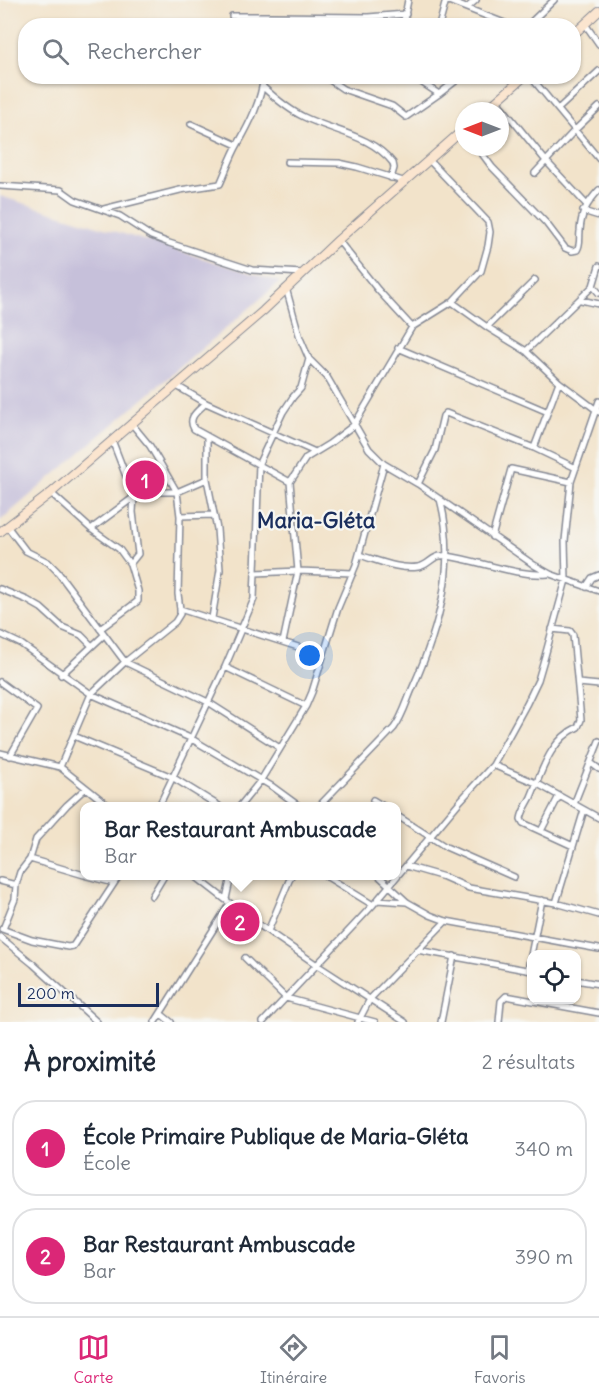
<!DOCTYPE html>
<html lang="fr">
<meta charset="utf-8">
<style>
body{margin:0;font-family:Delius,sans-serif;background:#f2f2f3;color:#1f2937}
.controls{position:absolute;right:18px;bottom:18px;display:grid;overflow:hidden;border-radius:12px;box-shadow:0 2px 4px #0004}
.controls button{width:54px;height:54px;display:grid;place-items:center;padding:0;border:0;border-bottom:2px solid #e0e1e3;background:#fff;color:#1f2937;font:30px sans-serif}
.compass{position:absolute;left:455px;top:102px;width:54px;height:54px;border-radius:50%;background:#fff;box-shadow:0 2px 4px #0004;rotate:270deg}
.scale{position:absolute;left:18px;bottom:15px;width:141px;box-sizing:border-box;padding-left:6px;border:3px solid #1b2f5e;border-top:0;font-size:16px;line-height:21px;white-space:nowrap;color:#1b2f5e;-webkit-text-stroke:4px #f6f6f2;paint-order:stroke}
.you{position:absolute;left:310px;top:656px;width:21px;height:21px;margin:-15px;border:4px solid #fff;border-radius:50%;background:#1a73e8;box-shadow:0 0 0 9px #1a73e833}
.badge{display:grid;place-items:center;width:39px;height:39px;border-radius:50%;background:#db2777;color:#fff;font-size:20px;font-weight:700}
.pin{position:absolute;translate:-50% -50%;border:3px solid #fff;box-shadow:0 2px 6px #0006}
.popup{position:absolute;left:80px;top:802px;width:321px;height:78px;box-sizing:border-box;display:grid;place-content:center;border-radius:12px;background:#fff;filter:drop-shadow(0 2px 4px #0005);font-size:20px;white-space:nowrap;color:#747a83}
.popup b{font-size:22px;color:#1f2937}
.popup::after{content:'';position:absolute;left:50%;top:100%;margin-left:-12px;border:12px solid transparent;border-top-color:#fff}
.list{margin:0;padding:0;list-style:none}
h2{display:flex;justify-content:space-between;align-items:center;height:78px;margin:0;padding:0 24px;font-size:26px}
h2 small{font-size:20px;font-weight:400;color:#747a83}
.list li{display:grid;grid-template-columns:39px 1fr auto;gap:18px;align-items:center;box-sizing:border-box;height:96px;margin:0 12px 12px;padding:0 12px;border:2px solid #e0e1e3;border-radius:24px}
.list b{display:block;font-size:22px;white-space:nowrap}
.list p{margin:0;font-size:20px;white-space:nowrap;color:#747a83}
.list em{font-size:20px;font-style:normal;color:#747a83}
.icon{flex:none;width:33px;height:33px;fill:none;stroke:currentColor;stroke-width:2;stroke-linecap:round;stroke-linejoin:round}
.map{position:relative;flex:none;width:599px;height:1022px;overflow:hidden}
.search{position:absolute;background:#fff;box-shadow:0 2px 4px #0004;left:18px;right:18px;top:18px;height:66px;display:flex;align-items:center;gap:15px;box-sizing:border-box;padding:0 21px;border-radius:24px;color:#747a83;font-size:22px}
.sheet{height:294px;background:#fff}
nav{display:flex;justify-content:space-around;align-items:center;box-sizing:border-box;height:84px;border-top:2px solid #e0e1e3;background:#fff;font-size:16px;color:#747a83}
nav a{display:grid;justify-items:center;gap:3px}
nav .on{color:#db2777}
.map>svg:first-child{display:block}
.industrial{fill:#c6c0da}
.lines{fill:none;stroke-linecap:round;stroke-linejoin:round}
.street-casing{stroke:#868994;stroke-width:8}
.secondary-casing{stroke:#868994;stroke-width:10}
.street{stroke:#fff;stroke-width:5}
.secondary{stroke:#fbe5cf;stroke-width:8}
.labels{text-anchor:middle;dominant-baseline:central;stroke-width:4.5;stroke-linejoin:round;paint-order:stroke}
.quarter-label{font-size:22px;font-weight:bold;fill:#1b2f5e;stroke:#f6f6f2}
</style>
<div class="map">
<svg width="599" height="1022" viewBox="0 0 599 1022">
<rect width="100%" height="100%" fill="#f6f6f2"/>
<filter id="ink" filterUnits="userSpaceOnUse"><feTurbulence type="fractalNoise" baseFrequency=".0167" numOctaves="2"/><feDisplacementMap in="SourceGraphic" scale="12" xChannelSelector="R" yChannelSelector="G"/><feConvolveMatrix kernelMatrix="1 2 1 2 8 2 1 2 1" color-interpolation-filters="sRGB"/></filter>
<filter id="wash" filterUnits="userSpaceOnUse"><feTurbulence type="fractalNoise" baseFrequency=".008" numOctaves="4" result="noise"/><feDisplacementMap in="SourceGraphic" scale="24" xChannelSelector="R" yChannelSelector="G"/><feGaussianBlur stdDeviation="1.35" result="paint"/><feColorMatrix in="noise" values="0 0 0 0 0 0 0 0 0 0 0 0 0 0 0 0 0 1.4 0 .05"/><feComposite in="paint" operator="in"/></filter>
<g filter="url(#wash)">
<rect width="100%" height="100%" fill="#f2e3ca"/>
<path class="industrial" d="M0,196L280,282L0,521Z"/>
</g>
<g filter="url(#ink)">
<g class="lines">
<g class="street-casing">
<path id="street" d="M468,7L476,0
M232,16H267
M585,24L599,44
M267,26V16L368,17L406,14
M403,26L408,0
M439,26L446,0L512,26
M527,26L554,0
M324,76L343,89L392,106L406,117L439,94
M412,76L439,94L462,76
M530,76L599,159
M263,87C275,98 289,110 304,117C335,132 371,135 393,163L394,168L391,178
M497,101L546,161L586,204
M558,109L599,71
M191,124L237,145
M477,147L492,167L546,223L565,248L572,251L577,250C581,244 579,238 580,231C581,213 587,203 599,190
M287,162L339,163L357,167L403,181
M535,173L575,130L599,107
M0,186L61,190L75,200L120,216L151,236L169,243L252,270L302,273
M104,209L180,190L220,184C226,171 231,156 238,144C250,123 261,101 264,76
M583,211L599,216
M338,240L378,290L412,327
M593,286L599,293
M286,288L300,338L309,359L327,377L369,449L384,464L418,484L534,565L550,574L599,591
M581,300L599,304
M452,302L487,327L526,351L559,382L599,412
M487,327L535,280
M398,348L548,412
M526,351L593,286L599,266
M175,385L206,403L315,452
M206,403C198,411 187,417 194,429L290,482
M207,436V479L217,529L220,570L212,618
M534,448L559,382
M418,484L435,450L443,416L446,413L534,448L576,468
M51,493L91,529L119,549L130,564
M180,516L214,515
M7,526L26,551L48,562L57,571L125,662L208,702L280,748
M91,529L134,497L159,492H177L207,479
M492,537L511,469L571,482
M359,555C377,560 399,570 418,567C431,565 431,554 447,556C481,561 514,576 548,574
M256,573L298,571L353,573
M586,587L592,578L599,575
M0,589L27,600L41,608L62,627L81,635L92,646
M180,609L323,655
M100,629L138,601V591L130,564L138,554L133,512L134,497L112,440
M552,629L570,631L573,635L581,720L578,727C550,740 542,771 531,797C527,805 522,811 521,819L523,823L573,846
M0,634L21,644L91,694L190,738L273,787L299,806
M283,642L298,571L290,482L306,458L329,444L354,425L412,327L452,302L481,271L488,246L490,232L488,222L430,161
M225,667L306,706
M61,675L104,635
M0,682L37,709L10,756
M578,683L599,685
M74,736L172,777L219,806
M0,753L60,767L109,806
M591,763L599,769
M493,765L536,783L599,818
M60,767L91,694L125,662L175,622L180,614V609L178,594L180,516L177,492L150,446L131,423
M373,800L383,806
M574,804L599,741
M159,806L225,667L254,599L259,463L283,412L293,397L301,388L309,359
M240,806L261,780L306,706L312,692L338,608L356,565L384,464
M319,806L394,728C403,716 407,700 413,687C440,626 457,564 440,499
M396,815L446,847L514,877
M541,831L559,796
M30,859L84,875
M406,866L444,877L469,888L556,903L599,915
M87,876L114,883
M195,876L249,918L317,965L405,1022
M326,876L373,905
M379,876L407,902L430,915L446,921L599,949
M0,881L16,885
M152,896L164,876
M226,899L231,876
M377,900L407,902
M556,903L584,810
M2,929L32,940L68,947L73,946L119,876
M3,929L15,899L16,885L20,872L30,859L36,839L67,805L86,788
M268,931L291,876
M0,937L33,964L97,1022
M417,950L532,971
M245,958L286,998L375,1022
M528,970L542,900
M576,980L599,984
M161,1014L171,1022
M155,1022L230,903
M263,1022L373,905L461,800L493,765L527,703L538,680L545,656L566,580L565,541L571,482L599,401
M358,1022L370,999L446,921
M441,1022L454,956
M499,1022L501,1001L506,996L599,1013"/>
</g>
<g class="secondary-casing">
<path id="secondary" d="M574,34L599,11
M485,111L525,76
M0,532L51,493L263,311L338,240L464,129"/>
</g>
<use href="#street" class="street"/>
<use href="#secondary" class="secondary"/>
</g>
</g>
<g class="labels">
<g class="quarter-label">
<text x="316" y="520">Maria-Gléta</text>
</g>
</g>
</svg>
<div class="controls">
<button><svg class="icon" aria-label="locate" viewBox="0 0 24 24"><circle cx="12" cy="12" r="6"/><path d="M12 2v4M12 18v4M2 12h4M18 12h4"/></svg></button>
</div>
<svg class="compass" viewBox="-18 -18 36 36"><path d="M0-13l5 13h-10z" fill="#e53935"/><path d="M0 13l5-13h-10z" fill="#747a83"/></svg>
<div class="scale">200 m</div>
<div class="you"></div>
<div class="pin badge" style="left:145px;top:480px">1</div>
<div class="pin badge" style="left:240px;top:922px">2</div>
<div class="popup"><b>Bar Restaurant Ambuscade</b>Bar</div>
<div class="search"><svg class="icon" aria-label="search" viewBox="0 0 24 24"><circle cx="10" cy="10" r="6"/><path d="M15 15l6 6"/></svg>Rechercher</div>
</div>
<section class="sheet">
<h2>À proximité<small>2 résultats</small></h2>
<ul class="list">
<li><span class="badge">1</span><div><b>École Primaire Publique de Maria-Gléta</b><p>École</p></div><em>340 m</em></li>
<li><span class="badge">2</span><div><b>Bar Restaurant Ambuscade</b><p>Bar</p></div><em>390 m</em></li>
</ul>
</section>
<nav>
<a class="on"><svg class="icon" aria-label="map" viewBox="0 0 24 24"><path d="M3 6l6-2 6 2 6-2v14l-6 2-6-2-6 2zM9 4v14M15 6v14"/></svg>Carte</a>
<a><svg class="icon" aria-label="directions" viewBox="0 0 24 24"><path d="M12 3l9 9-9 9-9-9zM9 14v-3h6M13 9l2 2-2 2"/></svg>Itinéraire</a>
<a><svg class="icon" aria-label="saved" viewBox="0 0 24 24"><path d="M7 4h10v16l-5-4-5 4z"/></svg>Favoris</a>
</nav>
